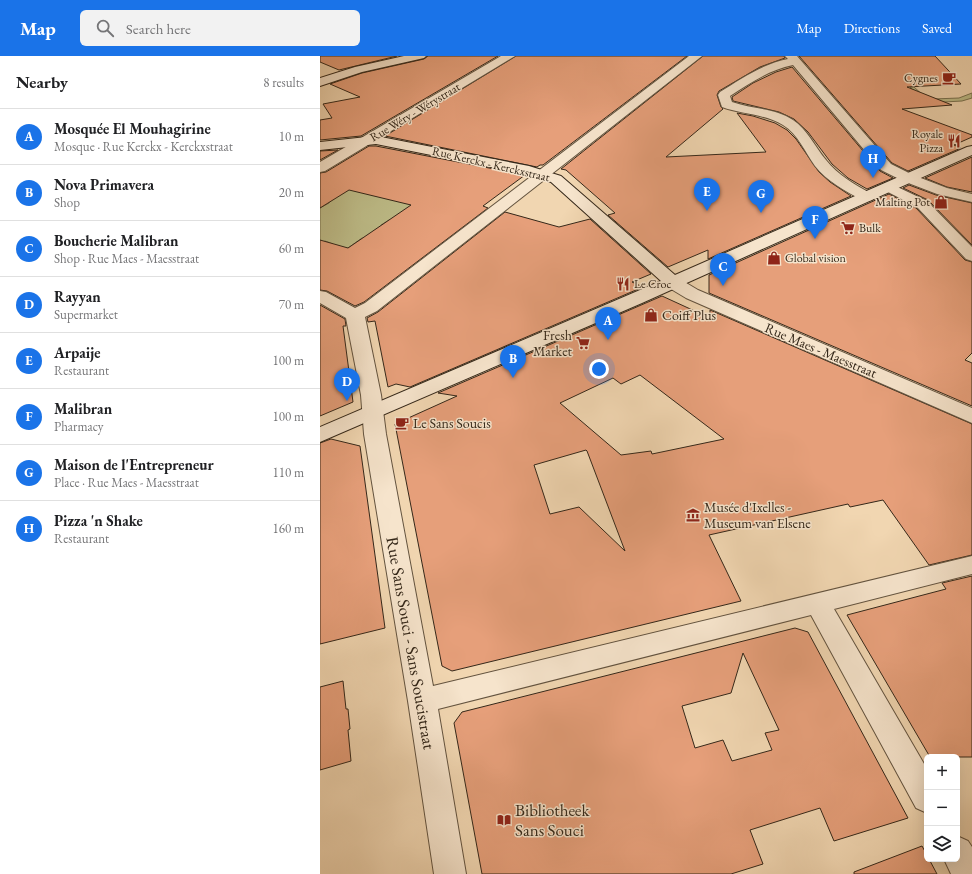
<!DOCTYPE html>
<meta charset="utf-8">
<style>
body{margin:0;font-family:"EB Garamond",serif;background:#f2f2f2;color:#202124}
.controls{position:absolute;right:12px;bottom:12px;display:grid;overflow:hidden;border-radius:6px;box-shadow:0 4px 16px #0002}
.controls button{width:36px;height:36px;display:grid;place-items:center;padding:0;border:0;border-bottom:1px solid #e0e0e0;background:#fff;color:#202124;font:20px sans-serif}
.you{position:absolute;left:279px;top:313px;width:14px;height:14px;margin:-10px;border:3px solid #fff;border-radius:50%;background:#1a73e8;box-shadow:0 0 0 6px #1a73e833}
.badge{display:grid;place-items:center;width:26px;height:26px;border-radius:50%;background:#1a73e8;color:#fff;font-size:13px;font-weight:700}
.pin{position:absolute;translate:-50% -33px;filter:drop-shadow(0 1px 2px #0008)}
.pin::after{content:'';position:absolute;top:21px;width:14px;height:12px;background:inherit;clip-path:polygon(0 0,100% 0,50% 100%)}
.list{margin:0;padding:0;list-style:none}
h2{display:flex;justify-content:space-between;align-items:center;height:52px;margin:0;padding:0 16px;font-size:17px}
h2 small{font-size:13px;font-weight:400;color:#757577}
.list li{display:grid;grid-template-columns:26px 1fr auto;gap:12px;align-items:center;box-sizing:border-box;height:56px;padding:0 16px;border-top:1px solid #e0e0e0}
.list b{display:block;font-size:15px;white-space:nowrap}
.list p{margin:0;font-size:13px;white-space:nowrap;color:#757577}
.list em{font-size:13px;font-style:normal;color:#757577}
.icon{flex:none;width:22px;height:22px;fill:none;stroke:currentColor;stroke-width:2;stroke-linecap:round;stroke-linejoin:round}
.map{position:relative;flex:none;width:652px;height:818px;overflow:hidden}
header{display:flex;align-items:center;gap:24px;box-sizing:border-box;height:56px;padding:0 20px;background:#1a73e8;color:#fff}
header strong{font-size:19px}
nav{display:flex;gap:22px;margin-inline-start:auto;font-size:14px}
.search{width:280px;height:36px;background:#f2f2f2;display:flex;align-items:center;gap:10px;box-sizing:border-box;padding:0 14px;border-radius:6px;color:#757577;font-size:15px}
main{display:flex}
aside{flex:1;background:#fff}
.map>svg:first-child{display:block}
.green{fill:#bebd89;stroke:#797251}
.building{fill:#e69f7a;stroke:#342719;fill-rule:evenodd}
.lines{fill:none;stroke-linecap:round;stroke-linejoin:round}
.street-casing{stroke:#63533f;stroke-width:2}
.secondary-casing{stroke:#342719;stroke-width:2}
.street{fill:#f6e4cc;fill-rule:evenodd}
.secondary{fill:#f6e4cc;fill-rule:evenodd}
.labels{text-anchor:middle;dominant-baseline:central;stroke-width:3;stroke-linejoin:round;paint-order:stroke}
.far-poi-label{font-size:12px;fill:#342719;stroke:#f6e4cc;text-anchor:end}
.far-street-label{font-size:12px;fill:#342719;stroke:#f6e4cc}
.poi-label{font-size:14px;fill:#342719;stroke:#f6e4cc;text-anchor:start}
.street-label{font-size:14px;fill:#342719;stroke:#f6e4cc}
.near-street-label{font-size:17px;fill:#342719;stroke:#f6e4cc}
.near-poi-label{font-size:17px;fill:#342719;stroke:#f6e4cc;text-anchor:start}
</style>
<header>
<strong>Map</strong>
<div class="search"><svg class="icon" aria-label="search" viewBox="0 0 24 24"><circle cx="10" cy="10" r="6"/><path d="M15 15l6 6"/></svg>Search here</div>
<nav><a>Map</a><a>Directions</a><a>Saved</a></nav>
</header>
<main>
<aside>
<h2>Nearby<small>8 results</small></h2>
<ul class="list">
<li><span class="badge">A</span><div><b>Mosquée El Mouhagirine</b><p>Mosque · Rue Kerckx - Kerckxstraat</p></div><em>10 m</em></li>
<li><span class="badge">B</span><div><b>Nova Primavera</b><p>Shop</p></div><em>20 m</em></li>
<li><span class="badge">C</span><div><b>Boucherie Malibran</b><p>Shop · Rue Maes - Maesstraat</p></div><em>60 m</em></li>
<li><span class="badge">D</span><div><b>Rayyan</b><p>Supermarket</p></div><em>70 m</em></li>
<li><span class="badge">E</span><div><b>Arpaije</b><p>Restaurant</p></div><em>100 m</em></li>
<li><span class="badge">F</span><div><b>Malibran</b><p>Pharmacy</p></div><em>100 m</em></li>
<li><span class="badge">G</span><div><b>Maison de l'Entrepreneur</b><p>Place · Rue Maes - Maesstraat</p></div><em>110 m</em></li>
<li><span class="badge">H</span><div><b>Pizza 'n Shake</b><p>Restaurant</p></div><em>160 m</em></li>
</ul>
</aside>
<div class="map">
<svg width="652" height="818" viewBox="0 0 652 818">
<rect width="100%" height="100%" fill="#f1d6b1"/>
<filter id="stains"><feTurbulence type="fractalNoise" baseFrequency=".005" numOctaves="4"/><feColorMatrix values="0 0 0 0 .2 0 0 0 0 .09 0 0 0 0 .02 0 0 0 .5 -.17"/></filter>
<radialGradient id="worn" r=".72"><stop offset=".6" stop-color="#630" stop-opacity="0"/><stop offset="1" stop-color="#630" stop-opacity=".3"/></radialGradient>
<path class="green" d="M590,31H594L605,41L613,43L639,42L652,37V42L642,45L606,47Z
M91,115L93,170L69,164L61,169L60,188L42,182L21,197L1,196L13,188L5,185L0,188V152L9,147L19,135Z"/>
<path class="building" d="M0,0H77L19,14L0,6Z
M108,0H178L41,80L0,84V64L12,62L3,48L40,41L10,28L42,17L104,3Z
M196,0H367L223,109H220L217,111L65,80Z
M383,0H464L465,2L440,11L399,35L397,39L401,51L403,53L346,101L446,96L417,57L433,60L455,67L467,74L476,83L499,116L510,126L531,140L388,203V194L348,211L288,159L295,157L246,114L241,113Z
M479,0H615L641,28L587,31L632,49L582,53L652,79V81L634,89L641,92L588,115L572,107Z
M472,11L560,115L573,122L547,133L528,122L512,108L488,76L474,63L459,56L413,45L412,41L433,27L456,16Z
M49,90H56L205,119L163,150L168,152L44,246L35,250L7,235L0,234V184L28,192L91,149L29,134L0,152V117L6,116Z
M18,94L0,104V95Z
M652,101V136L627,131L605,122Z
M589,129L616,139L652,147V189L608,144L583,132Z
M569,138L596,152L645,204L652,206V297L645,304L652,307V350L389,237V219Z
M185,156L239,171L270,163L331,218L312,226L323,231L90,331L76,328L68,331L55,265L48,266L47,262L58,256Z
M342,240L390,262V254L652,368V499L609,509L563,444L530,451L528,448L389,479L421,545L132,615L122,610L75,368L137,340L118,337ZM320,319L404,383L332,398L331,395L301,399L240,347L293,322L301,328ZM266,394L267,395L305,495L259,451L230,458L214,409Z
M0,249L25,263L26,270H23L33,346L0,360Z
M11,383L40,390L65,572L0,588V387Z
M652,520V701H610L527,559L626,533L622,527Z
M475,572L488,576L588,762L514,785L500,752L430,774L443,808L411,818H162L134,667L142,656ZM423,597L459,674L445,677L452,694L412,705L403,684L375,692L362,650L411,637Z
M23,625L26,653H28L30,673L28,674L31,705L0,714V631Z
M602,790L607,799V803H609L617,818H534V816Z"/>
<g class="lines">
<g class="street-casing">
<path id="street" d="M181,0H195L5,115L0,116V106Z
M369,0H382L57,255L45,261L61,339L66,378L113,630L652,500V518L514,553L607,713V757L596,752L491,559L118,653L146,818H114L88,645L44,378L41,339L26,262L0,247V235L6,236L35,252L45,247Z
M465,0H477L571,108L593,119L627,132L652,138V146L617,138L583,125L561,114L473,9C449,14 430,27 410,40L412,46C431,53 456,52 473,64C487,73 495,91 506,104C518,119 535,129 552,138L554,141L552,144L547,145L542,144C525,135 507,125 495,110C485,96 478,78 463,69C445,58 421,58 402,51L398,39L400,36C421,23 442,8 468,3Z
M569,127L607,145L652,191V205L646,203L597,151L564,134L562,131L564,128Z
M352,221L358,222L378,234L652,352V367L366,242L346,230L343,226L346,222Z
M637,780L648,785L652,791V818H631L624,803H637Z"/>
</g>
<g class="secondary-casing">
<path id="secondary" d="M84,0H106L104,2L42,16L0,30V22L35,11Z
M56,80L209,110L241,120L355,219L647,91L652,90V99L322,247L0,386V371L341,225L231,126L206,118L56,88L0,94V86Z"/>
</g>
<use href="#street" class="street"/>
<use href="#secondary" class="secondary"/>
</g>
<defs>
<g id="cafe-bare" transform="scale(1.08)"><path d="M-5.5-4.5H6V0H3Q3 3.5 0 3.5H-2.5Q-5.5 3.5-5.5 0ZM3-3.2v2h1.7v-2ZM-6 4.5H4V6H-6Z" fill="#8f2418" stroke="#f6e4cc" stroke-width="2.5" paint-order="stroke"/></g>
<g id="restaurant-bare" transform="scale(1.08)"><path d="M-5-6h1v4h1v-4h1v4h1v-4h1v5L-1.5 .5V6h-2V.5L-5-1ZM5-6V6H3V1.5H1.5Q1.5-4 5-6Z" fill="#8f2418" stroke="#f6e4cc" stroke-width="2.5" paint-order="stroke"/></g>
<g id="shop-bare" transform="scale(1.08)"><path d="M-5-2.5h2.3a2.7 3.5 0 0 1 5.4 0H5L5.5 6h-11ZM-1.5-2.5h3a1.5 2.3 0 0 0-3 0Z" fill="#8f2418" stroke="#f6e4cc" stroke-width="2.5" paint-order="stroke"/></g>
<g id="supermarket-bare" transform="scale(1.08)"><path d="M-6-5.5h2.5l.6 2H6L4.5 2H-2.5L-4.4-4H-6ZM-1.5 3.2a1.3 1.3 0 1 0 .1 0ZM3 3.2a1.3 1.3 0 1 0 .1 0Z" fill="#8f2418" stroke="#f6e4cc" stroke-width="2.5" paint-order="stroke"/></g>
<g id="museum-bare" transform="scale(1.08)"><path d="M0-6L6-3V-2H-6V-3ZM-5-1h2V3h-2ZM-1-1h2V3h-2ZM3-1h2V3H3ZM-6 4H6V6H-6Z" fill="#8f2418" stroke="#f6e4cc" stroke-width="2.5" paint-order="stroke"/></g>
<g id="library-bare" transform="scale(1.08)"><path d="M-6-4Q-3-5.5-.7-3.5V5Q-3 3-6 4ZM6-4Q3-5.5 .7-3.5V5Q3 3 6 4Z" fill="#8f2418" stroke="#f6e4cc" stroke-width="2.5" paint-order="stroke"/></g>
</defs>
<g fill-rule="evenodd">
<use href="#cafe-bare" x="629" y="22"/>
<use href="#restaurant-bare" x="634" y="85"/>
<use href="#shop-bare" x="621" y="146"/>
<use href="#supermarket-bare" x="528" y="172"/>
<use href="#shop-bare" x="454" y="202"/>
<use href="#restaurant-bare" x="303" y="228"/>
<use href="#shop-bare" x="331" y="259"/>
<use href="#supermarket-bare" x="263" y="287"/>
<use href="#cafe-bare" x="82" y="367"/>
<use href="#museum-bare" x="373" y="459"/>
<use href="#library-bare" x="184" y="764"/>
</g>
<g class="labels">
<g class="far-poi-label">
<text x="618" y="22">Cygnes</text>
<text x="623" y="78">Royale<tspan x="623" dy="14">Pizza</tspan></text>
<text x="610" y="146">Malting Pot</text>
<text x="539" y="172" text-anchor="start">Bulk</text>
<text x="465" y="202" text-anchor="start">Global vision</text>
<text x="314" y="228" text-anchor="start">Le Croc</text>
</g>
<g class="far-street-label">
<text transform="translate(95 56) rotate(-31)">Rue Wéry - Wérystraat</text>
<text transform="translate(171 108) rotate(13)">Rue Kerckx - Kerckxstraat</text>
</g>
<g class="poi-label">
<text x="342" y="259">Coiff Plus</text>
<text x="252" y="279" text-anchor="end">Fresh<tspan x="252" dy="16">Market</tspan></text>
<text x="93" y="367">Le Sans Soucis</text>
<text x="384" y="451">Musée d'Ixelles -<tspan x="384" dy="16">Museum van Elsene</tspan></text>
</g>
<g class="street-label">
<text transform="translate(501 294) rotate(23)">Rue Maes - Maesstraat</text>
</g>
<g class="near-street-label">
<text transform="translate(91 587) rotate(80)">Rue Sans Souci - Sans Soucistraat</text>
</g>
<g class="near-poi-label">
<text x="195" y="754">Bibliotheek<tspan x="195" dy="20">Sans Souci</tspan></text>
</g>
</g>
<rect width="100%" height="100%" filter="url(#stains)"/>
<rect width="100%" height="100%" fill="url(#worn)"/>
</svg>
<div class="controls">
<button>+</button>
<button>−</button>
<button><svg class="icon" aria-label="layers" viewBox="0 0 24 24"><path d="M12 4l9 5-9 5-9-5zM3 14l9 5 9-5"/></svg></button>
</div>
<div class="you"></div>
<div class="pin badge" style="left:288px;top:284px">A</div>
<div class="pin badge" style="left:193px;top:322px">B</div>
<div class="pin badge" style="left:403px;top:230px">C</div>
<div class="pin badge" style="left:27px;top:345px">D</div>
<div class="pin badge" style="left:387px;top:155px">E</div>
<div class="pin badge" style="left:495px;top:183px">F</div>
<div class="pin badge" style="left:441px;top:157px">G</div>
<div class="pin badge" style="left:553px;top:122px">H</div>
</div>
</main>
